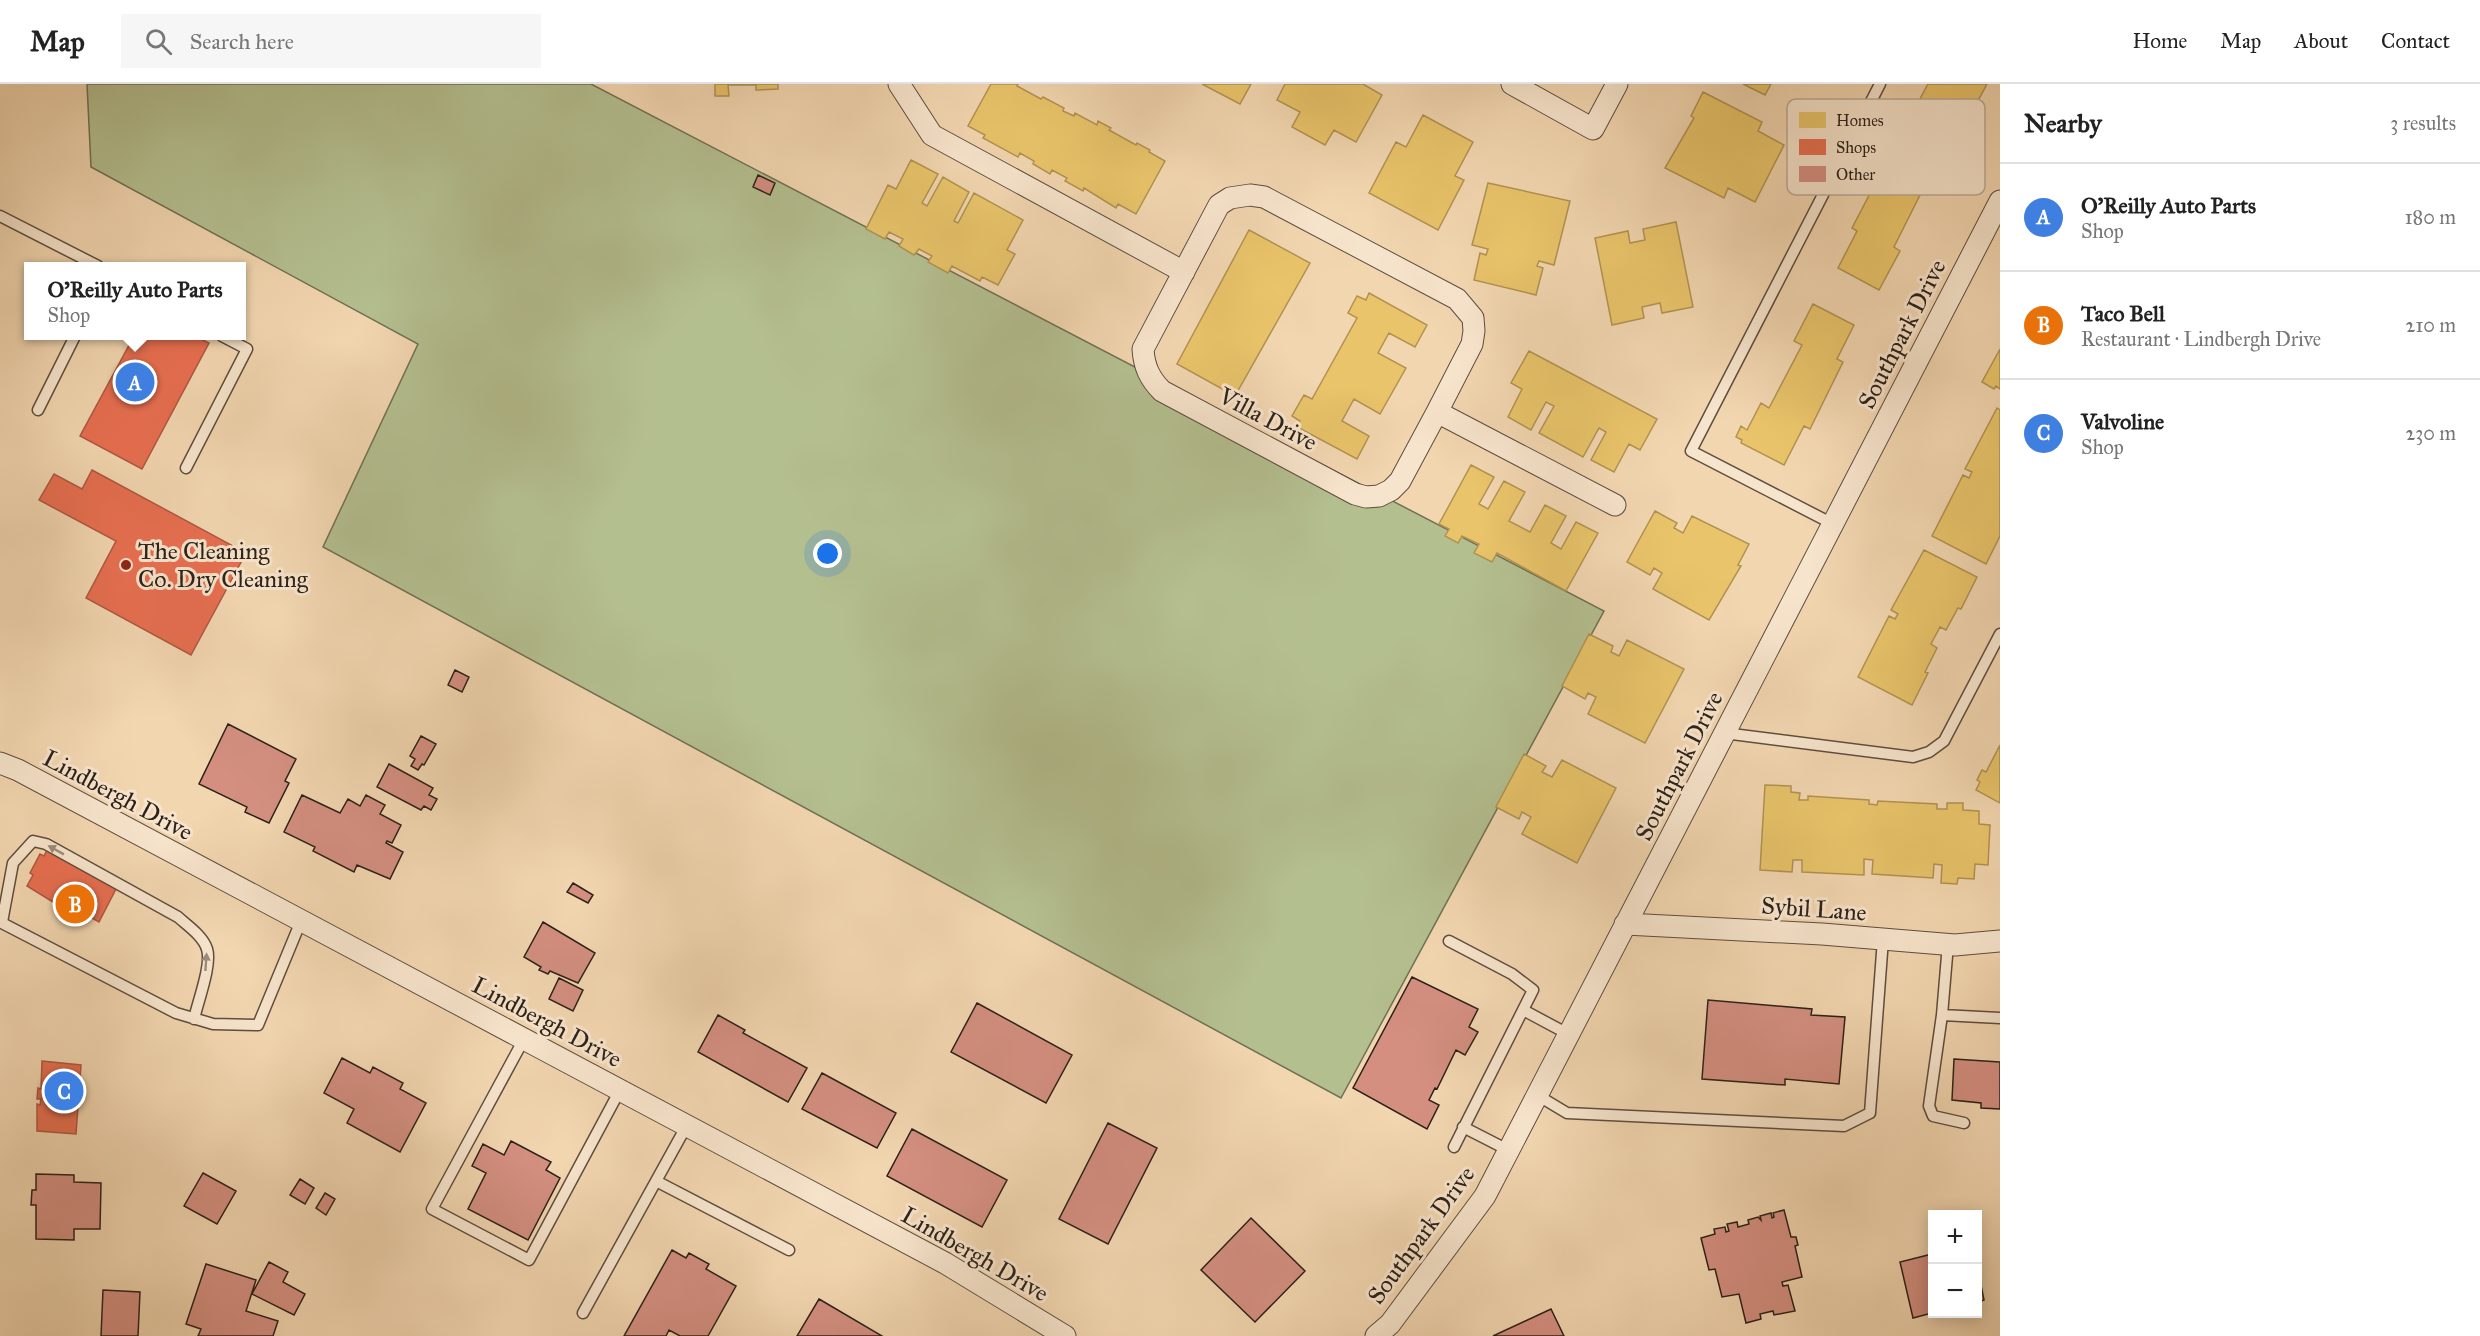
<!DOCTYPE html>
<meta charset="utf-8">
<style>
body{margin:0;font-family:"IM FELL Great Primer",serif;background:#f6f6f6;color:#222}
.controls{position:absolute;right:18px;bottom:18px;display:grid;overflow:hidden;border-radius:0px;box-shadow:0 3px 15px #0003}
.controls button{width:54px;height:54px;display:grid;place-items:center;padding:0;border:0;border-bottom:2px solid #e0e0e0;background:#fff;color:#222;font:30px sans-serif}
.you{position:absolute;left:828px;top:470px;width:21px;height:21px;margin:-15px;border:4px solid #fff;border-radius:50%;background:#1a73e8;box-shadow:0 0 0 9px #1a73e833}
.badge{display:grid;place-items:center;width:39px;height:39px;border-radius:50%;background:#b45309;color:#fff;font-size:20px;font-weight:700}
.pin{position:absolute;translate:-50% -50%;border:3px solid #fff;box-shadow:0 2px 6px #0006}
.popup{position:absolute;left:24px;top:178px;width:222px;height:78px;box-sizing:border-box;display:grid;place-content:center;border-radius:0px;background:#fff;filter:drop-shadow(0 2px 4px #0005);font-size:20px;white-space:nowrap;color:#767676}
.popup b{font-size:22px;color:#222}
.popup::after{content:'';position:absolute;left:50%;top:100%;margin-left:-12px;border:12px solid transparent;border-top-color:#fff}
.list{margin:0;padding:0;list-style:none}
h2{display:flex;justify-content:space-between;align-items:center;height:78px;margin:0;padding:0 24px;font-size:26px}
h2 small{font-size:20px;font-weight:400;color:#767676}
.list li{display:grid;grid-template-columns:39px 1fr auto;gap:18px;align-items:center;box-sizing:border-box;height:108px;padding:0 24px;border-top:2px solid #e0e0e0}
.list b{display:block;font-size:22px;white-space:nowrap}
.list p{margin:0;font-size:20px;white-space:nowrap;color:#767676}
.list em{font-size:20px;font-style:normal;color:#767676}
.icon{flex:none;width:33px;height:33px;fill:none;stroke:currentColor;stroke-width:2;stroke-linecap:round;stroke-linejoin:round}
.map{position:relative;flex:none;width:2000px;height:1252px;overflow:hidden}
header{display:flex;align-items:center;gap:36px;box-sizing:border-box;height:84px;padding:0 30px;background:#fff;border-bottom:2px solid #e0e0e0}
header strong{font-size:28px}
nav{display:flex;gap:33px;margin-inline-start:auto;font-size:21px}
.search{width:420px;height:54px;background:#f6f6f6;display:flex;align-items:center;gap:15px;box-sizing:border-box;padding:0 21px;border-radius:0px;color:#767676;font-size:22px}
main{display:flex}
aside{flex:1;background:#fff}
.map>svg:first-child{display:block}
.green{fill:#b4bf90;stroke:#707054;stroke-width:1.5}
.homes{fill:#e9c46a;stroke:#b09352;stroke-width:1.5}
.shops{fill:#e76f51;stroke:#af5840;stroke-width:1.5}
.building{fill:#d48f81;stroke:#2c2119;stroke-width:1.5}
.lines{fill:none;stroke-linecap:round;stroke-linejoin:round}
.service-casing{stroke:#5e4e3f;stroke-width:13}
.minor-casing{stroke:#5e4e3f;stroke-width:23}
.service{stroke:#f7e4cc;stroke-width:10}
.minor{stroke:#f7e4cc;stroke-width:21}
.oneway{fill:#9c8c7b}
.poi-dot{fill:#8f2418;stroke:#f7e4cc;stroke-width:2}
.labels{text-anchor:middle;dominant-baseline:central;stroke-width:6;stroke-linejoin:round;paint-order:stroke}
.street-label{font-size:24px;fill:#2c2119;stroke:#f7e4cc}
.poi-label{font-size:24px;fill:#2c2119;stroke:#f7e4cc;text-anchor:start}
.key{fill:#f7e4cc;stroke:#baaa96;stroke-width:1.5}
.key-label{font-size:16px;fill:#2c2119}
</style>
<header>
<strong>Map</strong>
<div class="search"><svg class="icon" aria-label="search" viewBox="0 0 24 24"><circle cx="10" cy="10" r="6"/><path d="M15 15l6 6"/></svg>Search here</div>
<nav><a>Home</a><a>Map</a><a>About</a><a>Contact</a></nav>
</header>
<main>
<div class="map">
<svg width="2000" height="1252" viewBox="0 0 2000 1252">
<rect width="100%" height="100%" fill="#f2d6b0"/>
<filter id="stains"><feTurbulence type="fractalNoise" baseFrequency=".00333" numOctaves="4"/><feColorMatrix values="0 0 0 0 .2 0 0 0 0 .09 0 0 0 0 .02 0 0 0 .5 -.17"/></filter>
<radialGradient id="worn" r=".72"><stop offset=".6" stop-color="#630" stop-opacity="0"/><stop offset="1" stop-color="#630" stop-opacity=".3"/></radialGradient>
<path class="green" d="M87,0H591L1604,527L1341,1014L323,463L418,260L91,83Z"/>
<path class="homes" d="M715,0H778V5L756,6V1H728L729,12H715Z
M991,0H1018L1017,2L1041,15L1043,13L1064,24L1063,27L1074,32L1075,29L1097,41L1098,37L1111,44L1109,46L1136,61L1137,59L1150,66L1149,68L1165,77L1136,130L1118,120L1116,124L1084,104L1083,107L1065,97L1067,94L1052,86L1050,90L1033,80L1034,77L1020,69L1018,73L983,54L985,51L968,42Z
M1202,0H1251L1240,20Z
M1285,0H1363L1382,11L1356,58L1334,46L1325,61L1292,43L1300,28L1277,16Z
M1743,0H1771L1765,11Z
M1928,0H1987L1974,24L1967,21L1924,95L1927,97L1894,163L1900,167L1879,206L1838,184L1857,147L1852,144L1887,77L1896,82L1903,70L1893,65Z
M1703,8L1762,38L1758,47L1784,61L1755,118L1728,104L1724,114L1665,84L1694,34L1691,32Z
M1423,31L1473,58L1455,92L1464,96L1438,146L1369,109L1396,58L1406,63Z
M911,76L938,90L922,119L927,122L943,93L969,108L954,137L958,139L974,109L1023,136L1007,166L1015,170L998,201L982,193L980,197L952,182L948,189L928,178L932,172L919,165L914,171L899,162L903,155L889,148L885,155L866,145L888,101L896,105Z
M1488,99L1570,117L1554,181L1539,177L1537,182L1543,184L1536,211L1474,196L1480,169L1486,171L1488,165L1472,161Z
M1676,138L1693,223L1662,229L1660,219L1642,223L1644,234L1612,241L1595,154L1628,147L1630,159L1645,156L1643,145Z
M1249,146L1310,179L1235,312L1177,280Z
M1369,209L1427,241L1415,263L1389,249L1378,269L1406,284L1380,330L1354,315L1342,337L1369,352L1357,375L1297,343L1300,337L1292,332L1304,311L1312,315L1357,234L1348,229L1357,212L1366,216Z
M1813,220L1854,241L1837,275L1843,278L1810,345L1804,342L1784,381L1741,359L1742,356L1736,353L1741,342L1747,346L1761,319L1769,324L1802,261L1794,257Z
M2000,265V305L1996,302L1994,305L1982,298Z
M1529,267L1657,335L1640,366L1629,360L1614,388L1591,376L1606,348L1599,344L1583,373L1539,349L1554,322L1546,318L1531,346L1508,333L1522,305L1511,299Z
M1997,324L2000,326V452L1986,480L1932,452L1963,391L1969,394L1972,388L1965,385Z
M1471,381L1494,393L1479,420L1488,425L1504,397L1525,408L1509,437L1530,448L1545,421L1566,432L1551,459L1561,465L1576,438L1598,449L1566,507L1497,469L1492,478L1474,469L1479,460L1462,452L1458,459L1445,452L1449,445L1439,440Z
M1655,427L1677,439L1674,444L1683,449L1692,432L1749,460L1738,481L1741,482L1709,536L1653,505L1662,489L1654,484L1650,491L1627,478Z
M1924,466L1977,493L1961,525L1958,524L1946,546L1940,543L1931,560L1937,564L1925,588L1928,589L1912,621L1858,593L1889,532L1895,535L1898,530L1891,526Z
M1589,550L1613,562L1611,568L1619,572L1627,556L1684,585L1645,659L1588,630L1596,613L1588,609L1585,615L1562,602Z
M2000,661V719L1976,706L1980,698L1977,696L1982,686L1986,688Z
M1524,670L1546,682L1542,688L1552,693L1562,676L1616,704L1577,779L1522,750L1531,733L1522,728L1519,735L1496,723Z
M1765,701L1791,702V708L1800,709L1799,716H1808V712L1869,716V720L1877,721L1878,717L1937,720V725H1947V719H1963V726L1979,727V740L1990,741L1988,781L1975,780L1974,795L1958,794L1957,800L1941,799L1942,781L1934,780L1933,794L1872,790L1873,776L1864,775V791L1802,788V776H1793L1792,788L1760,786Z"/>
<path class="shops" d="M134,252H195L209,259L142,385L80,352Z
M92,386L246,469L191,571L86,514L116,457L39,416L54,390L82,405Z
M49,762L118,801L99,838L67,820L64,825L27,802L33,791L30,789L40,770L44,772Z
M42,977L81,981L76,1050L37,1047V1020L40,1021L41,1015H37L38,1004L41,1005Z"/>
<path class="building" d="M758,91L775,99L770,111L753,103Z
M455,586L469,593L462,608L448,601Z
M228,640L296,675L285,697L289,699L269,739L245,728L247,723L199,700Z
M421,652L436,660L424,681L422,680L418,686L411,682L415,675L410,672Z
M389,680L433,704L429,711L437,715L431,726L424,722L421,726L377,703Z
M302,711L340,729L348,715L360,722L366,711L385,721L380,730L401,741L392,759L387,757L386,759L403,768L390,795L357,781L354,788L313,767L315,763L284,748Z
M573,799L593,811L588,819L567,808Z
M543,838L595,869L578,899L550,887L548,890L539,886L541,883L524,873Z
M1412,893L1478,925L1469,943L1478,948L1465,971L1456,966L1437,1005L1435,1004L1429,1016L1439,1021L1427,1045L1353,1004Z
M559,894L583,906L573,927L549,915Z
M1708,916L1812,925L1811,931L1845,933L1839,1000L1785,995V1001L1702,995Z
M977,919L1072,971L1046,1019L951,968Z
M718,931L745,946L743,949L807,984L788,1018L698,968Z
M342,974L370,989L373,983L403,999L400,1005L426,1019L400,1068L347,1039L354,1025L324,1009Z
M1954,975L2000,978V1025L1981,1024V1019L1952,1016Z
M822,989L896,1029L877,1064L802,1025Z
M1108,1039L1157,1064L1108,1160L1059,1135Z
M912,1045L1007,1096L982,1143L887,1092Z
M511,1057L551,1078L546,1086L560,1094L528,1156L468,1125L486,1089L472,1082L483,1060L504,1071Z
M203,1089L236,1107L217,1140L184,1122Z
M36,1090L74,1091V1098L101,1099L100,1145H74V1156L36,1155V1121H31L32,1106H36Z
M300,1095L314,1104L305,1120L290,1111Z
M325,1109L335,1115L326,1131L316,1124Z
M1784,1126L1791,1153H1796L1798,1161L1795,1162L1802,1193L1782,1198L1783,1202L1788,1201L1795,1227L1774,1231L1773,1227L1760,1230L1761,1235L1746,1239L1739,1210L1722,1213L1715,1185L1709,1186L1701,1154L1715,1150L1714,1145L1725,1143L1726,1148L1729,1147L1727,1140L1737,1138L1738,1143L1749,1140L1748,1136L1758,1133L1761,1136L1760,1132L1771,1129L1772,1134L1774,1133L1773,1129Z
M1251,1134L1305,1187L1255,1238L1201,1186Z
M672,1166L686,1174L689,1169L709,1180L706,1185L736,1202L708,1252H680L669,1246L666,1252H624Z
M1932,1170V1229L1913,1234L1900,1178Z
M269,1178L288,1188L283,1198L305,1210L294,1231L252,1210Z
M206,1180L256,1196L246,1227L278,1237L273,1252H198L201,1245L186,1240Z
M1978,1186L1984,1216L1978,1218Z
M103,1206L140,1208L138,1252H101Z
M819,1215L882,1252H797Z
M1551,1225L1564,1252H1493Z"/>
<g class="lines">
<g class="service-casing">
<path id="service" d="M0,132L98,182
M38,326L75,252
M186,384L247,265L222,252
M1833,440L1691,367L1880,0
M1724,649L1913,673L1929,668L1944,657L2000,550
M0,838L176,929L213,940L258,941L301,837
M2,838L13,779L33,757L46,760L178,833C188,842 203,852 207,865C212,881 198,917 194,935
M1449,857L1512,890L1533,906L1454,1063
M1948,860L1942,931L2000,934
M1525,927L1568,950
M1942,931L1929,1022L1933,1032L1964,1039
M524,955L432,1125L529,1176L620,1006
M1537,1011L1567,1029L1844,1042L1870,1029L1883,855
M1463,1043L1508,1066
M656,1097L789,1166
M583,1229L687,1041"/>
</g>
<g class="minor-casing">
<path id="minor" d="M899,0L932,51L1184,188
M1512,0L1593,45L1617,0
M1250,111L1264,113L1457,215L1473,234L1474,247L1472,260L1437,328L1400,397L1391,406L1379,412L1366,413L1355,410L1162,307C1150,295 1144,283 1143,265L1219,121L1230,114Z
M1437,328L1615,421
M0,679L18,686L945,1179L1065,1252
M1625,840L1822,850L1955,861L2000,857
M1376,1252L1390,1240L1485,1112L2000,117"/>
</g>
<use href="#service" class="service"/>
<use href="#minor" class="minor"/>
</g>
<defs><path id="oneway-solid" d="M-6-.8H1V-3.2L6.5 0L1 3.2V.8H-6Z" transform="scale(1.5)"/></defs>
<g class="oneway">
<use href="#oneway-solid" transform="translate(56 766) rotate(-151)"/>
<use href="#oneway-solid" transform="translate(206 878) rotate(-86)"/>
</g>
<circle class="poi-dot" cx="126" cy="481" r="6"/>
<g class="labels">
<g class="street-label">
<text transform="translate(1902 250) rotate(-63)">Southpark Drive</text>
<text transform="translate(1268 335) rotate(28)">Villa Drive</text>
<text transform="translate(1679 682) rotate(-63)">Southpark Drive</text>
<text transform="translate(118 711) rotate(28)">Lindbergh Drive</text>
<text transform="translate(1814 825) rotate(4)">Sybil Lane</text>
<text transform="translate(547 938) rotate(28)">Lindbergh Drive</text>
<text transform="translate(1421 1151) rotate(-54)">Southpark Drive</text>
<text transform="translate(975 1170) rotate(30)">Lindbergh Drive</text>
</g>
<g class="poi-label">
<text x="138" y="467">The Cleaning<tspan x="138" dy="28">Co. Dry Cleaning</tspan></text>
</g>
</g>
<rect x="1787" y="15" width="198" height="96" rx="9" class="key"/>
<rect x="1799" y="28" width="27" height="16" fill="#e9c46a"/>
<rect x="1799" y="55" width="27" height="16" fill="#e76f51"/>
<rect x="1799" y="82" width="27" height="16" fill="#d48f81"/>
<g class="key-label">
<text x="1836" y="42">Homes</text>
<text x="1836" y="69">Shops</text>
<text x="1836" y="96">Other</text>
</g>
<rect width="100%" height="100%" filter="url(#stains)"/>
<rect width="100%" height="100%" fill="url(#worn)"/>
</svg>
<div class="controls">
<button>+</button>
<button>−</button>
</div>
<div class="you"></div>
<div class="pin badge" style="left:135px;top:298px;background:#3f7fe0">A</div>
<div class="popup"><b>O'Reilly Auto Parts</b>Shop</div>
<div class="pin badge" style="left:75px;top:820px;background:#e8710a">B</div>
<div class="pin badge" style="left:64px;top:1007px;background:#3f7fe0">C</div>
</div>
<aside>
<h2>Nearby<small>3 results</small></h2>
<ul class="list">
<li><span class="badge" style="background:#3f7fe0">A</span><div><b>O'Reilly Auto Parts</b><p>Shop</p></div><em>180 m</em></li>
<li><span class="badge" style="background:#e8710a">B</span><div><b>Taco Bell</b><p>Restaurant · Lindbergh Drive</p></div><em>210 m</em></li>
<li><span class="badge" style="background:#3f7fe0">C</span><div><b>Valvoline</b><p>Shop</p></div><em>230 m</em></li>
</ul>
</aside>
</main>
